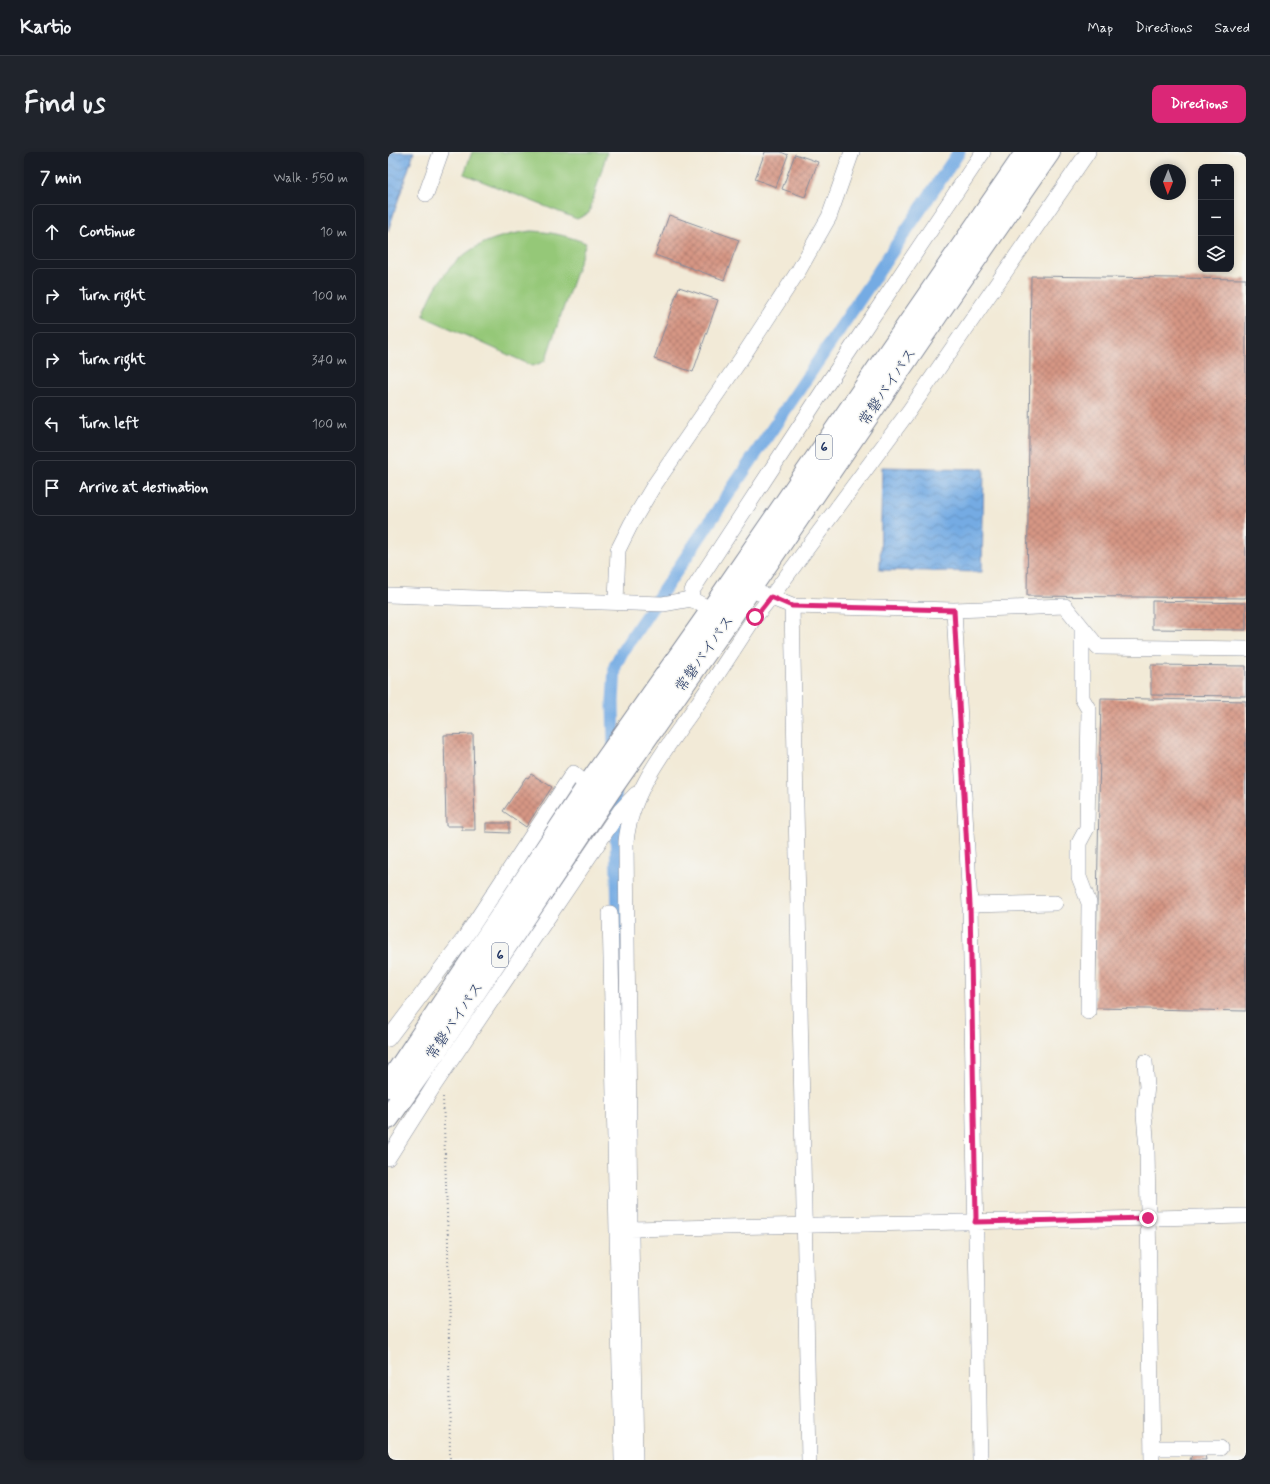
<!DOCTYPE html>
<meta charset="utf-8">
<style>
body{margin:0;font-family:Mynerve,"Klee One",sans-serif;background:#20242c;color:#f1f3f6}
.controls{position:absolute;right:12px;top:12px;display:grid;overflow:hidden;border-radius:8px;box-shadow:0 2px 6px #0003}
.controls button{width:36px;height:36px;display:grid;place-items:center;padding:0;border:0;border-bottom:1px solid #363941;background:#171b24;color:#f1f3f6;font:20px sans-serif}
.compass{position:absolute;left:762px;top:12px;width:36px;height:36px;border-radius:50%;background:#171b24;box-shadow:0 2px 6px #0003;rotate:181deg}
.stop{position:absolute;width:12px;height:12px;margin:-9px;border:3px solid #db2777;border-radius:50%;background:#fff}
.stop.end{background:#db2777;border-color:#fff;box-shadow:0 1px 4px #0008}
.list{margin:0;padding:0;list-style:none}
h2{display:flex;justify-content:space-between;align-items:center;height:52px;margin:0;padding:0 16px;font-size:17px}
h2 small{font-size:13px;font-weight:400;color:#9ea1a6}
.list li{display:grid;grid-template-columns:26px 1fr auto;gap:12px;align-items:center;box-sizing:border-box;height:56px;margin:0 8px 8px;padding:0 8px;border:1px solid #363941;border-radius:8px}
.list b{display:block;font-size:15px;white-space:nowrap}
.list em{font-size:13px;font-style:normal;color:#9ea1a6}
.icon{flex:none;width:22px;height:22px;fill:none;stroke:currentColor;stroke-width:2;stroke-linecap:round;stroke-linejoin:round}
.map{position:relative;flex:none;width:858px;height:1308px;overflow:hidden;border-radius:8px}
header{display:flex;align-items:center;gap:24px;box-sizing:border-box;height:56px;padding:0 20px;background:#171b24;border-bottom:1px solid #363941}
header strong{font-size:19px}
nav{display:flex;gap:22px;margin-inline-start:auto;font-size:14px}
.intro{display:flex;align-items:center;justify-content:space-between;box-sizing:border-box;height:96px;padding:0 24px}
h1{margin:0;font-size:28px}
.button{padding:10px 18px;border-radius:8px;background:#db2777;color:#fff;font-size:14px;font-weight:700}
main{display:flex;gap:24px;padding:0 24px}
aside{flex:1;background:#171b24;border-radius:8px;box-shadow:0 2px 6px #0003}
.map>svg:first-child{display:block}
.pitch{fill:#95c878;stroke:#587c6b}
.water{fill:url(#water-waves);stroke:#486da0}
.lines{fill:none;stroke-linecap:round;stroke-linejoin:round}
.canal{stroke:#75abe3;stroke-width:13}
.building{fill:url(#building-cross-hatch)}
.minor-casing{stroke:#868c9a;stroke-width:16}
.highway-casing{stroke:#868c9a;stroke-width:24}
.path{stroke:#868c9a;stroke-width:2;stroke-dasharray:1 3;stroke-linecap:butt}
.minor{stroke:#fff;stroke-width:15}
.highway{stroke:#fff;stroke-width:22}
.route{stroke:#db2777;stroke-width:5}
.labels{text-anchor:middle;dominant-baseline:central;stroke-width:3;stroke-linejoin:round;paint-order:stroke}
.shield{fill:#f6f6f2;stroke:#5d6b8a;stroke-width:1}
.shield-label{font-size:14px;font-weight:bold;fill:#1b2f5e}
.street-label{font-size:15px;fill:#1b2f5e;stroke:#f6f6f2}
</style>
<header>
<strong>Kartio</strong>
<nav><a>Map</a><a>Directions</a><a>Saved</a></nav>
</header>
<div class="intro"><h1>Find us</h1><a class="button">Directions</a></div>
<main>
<aside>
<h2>7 min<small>Walk · 550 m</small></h2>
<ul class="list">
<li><svg class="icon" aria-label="ahead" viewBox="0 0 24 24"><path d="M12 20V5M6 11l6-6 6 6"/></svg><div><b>Continue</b></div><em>10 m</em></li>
<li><svg class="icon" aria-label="right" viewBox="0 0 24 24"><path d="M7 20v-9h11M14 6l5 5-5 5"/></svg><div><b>Turn right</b></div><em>100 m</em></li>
<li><svg class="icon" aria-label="right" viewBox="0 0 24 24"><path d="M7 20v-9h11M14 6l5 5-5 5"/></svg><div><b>Turn right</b></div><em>340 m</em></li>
<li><svg class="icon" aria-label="left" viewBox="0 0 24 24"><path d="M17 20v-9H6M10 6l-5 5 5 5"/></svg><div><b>Turn left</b></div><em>100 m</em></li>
<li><svg class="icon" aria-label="arrive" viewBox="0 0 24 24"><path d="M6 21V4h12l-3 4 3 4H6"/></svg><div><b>Arrive at destination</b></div></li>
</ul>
</aside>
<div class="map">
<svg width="858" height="1308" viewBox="0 0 858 1308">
<defs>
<pattern id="water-waves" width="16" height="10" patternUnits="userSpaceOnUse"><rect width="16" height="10" fill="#75abe3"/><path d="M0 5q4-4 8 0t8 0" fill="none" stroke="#5f8cbb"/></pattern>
<pattern id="building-cross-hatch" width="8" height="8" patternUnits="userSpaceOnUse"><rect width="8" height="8" fill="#d69684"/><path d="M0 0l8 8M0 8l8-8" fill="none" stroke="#ad7b6f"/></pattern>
</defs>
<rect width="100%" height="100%" fill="#f6f6f2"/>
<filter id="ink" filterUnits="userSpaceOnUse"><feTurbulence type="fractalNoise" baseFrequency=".025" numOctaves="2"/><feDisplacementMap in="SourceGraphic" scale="8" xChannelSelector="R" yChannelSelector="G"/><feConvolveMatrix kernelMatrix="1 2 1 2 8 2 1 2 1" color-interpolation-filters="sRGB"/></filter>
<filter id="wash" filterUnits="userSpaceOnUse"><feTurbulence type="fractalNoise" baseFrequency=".012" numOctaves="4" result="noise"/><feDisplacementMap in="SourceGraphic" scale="16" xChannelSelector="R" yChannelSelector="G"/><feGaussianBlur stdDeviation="0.9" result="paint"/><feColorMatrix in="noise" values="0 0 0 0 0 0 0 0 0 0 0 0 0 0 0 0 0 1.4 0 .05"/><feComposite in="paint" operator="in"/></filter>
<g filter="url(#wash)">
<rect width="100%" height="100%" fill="#f2ead7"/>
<path class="pitch" d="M84,0H219L201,61L189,67L76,22Z
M144,79C164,80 180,84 198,91L157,209L145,214L35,164C54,110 87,85 144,79Z"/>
<path class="water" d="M0,0H26L0,79Z
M494,315L596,317L594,420L492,418Z"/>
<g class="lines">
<path class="canal" d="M226,595L225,550L227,514L234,500L571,0
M227,631L232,857"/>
</g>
<g id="blocks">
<path class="building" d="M377,0H393L400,3L388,35L367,27Z
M407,2L430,10L417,45L394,37Z
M281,63L351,88L336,128L267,103Z
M643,124L858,127V446L639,444Z
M291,135L330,148L305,220L266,207Z
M764,449L858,451V478L764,477Z
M763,513L858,514V544L763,543Z
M713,546L858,549V859L707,856Z
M85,582L87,678H74V674H58L56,583Z
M143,622L164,635L138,675L115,659L138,625L140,626Z
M98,671H121V681L98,680Z
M804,1303H817L818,1308H802Z"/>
</g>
</g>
<g filter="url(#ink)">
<use href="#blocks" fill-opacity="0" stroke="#868c9a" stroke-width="1"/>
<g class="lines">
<g class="minor-casing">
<path id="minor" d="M38,42L53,0
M361,437L404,454L566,458L677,454L710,495L858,497
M0,443L275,452L303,447L324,458
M303,447L304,439L311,428L440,231L595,0
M228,450L230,398L243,372L265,335L353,207L411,118L441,65L464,0
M404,454L421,1308
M566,458L582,753L592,1308
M694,476V546L701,558L699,676L691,691V725L701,751L700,860
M582,753L667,751
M222,761L234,1308
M0,887L77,785L185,621L200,634
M757,910L759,934L756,962L759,997L764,1308
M0,1006L47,932L215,684L232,659L248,642
M242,1077L858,1064
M764,1296H832
M247,1308L243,1086L242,1074L238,690C243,637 281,593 310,551C330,523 348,493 367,465L383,445L521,259L700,0"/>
</g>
<g class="highway-casing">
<path id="highway" d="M0,934L200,634L324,458L639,0
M0,966L50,895L221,639L341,467L556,152L661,0"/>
</g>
<path class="path" d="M55,945L60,1090L62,1308"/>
<use href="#minor" class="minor"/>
<use href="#highway" class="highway"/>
</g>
</g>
<g class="lines" filter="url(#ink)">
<path class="route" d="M367,465L383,445L404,454L566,458L582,753L588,1066L587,1070L760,1066"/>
</g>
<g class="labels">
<g class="shield">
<rect x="428" y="283" width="16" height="24" rx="3"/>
<rect x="104" y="791" width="16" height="24" rx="3"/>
</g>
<g class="shield-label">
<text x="436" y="295">6</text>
<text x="112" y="803">6</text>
</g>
<g class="street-label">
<text transform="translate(500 235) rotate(-56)">常磐バイパス</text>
<text transform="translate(317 502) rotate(-55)">常磐バイパス</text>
<text transform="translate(67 869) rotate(-56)">常磐バイパス</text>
</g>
</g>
</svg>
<div class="controls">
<button>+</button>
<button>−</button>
<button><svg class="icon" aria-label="layers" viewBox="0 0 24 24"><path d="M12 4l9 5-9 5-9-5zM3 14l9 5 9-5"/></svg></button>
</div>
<svg class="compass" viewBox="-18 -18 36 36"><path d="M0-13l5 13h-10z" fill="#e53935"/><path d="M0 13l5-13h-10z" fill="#9ea1a6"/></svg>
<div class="stop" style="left:367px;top:465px"></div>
<div class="stop end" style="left:760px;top:1066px"></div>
</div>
</main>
